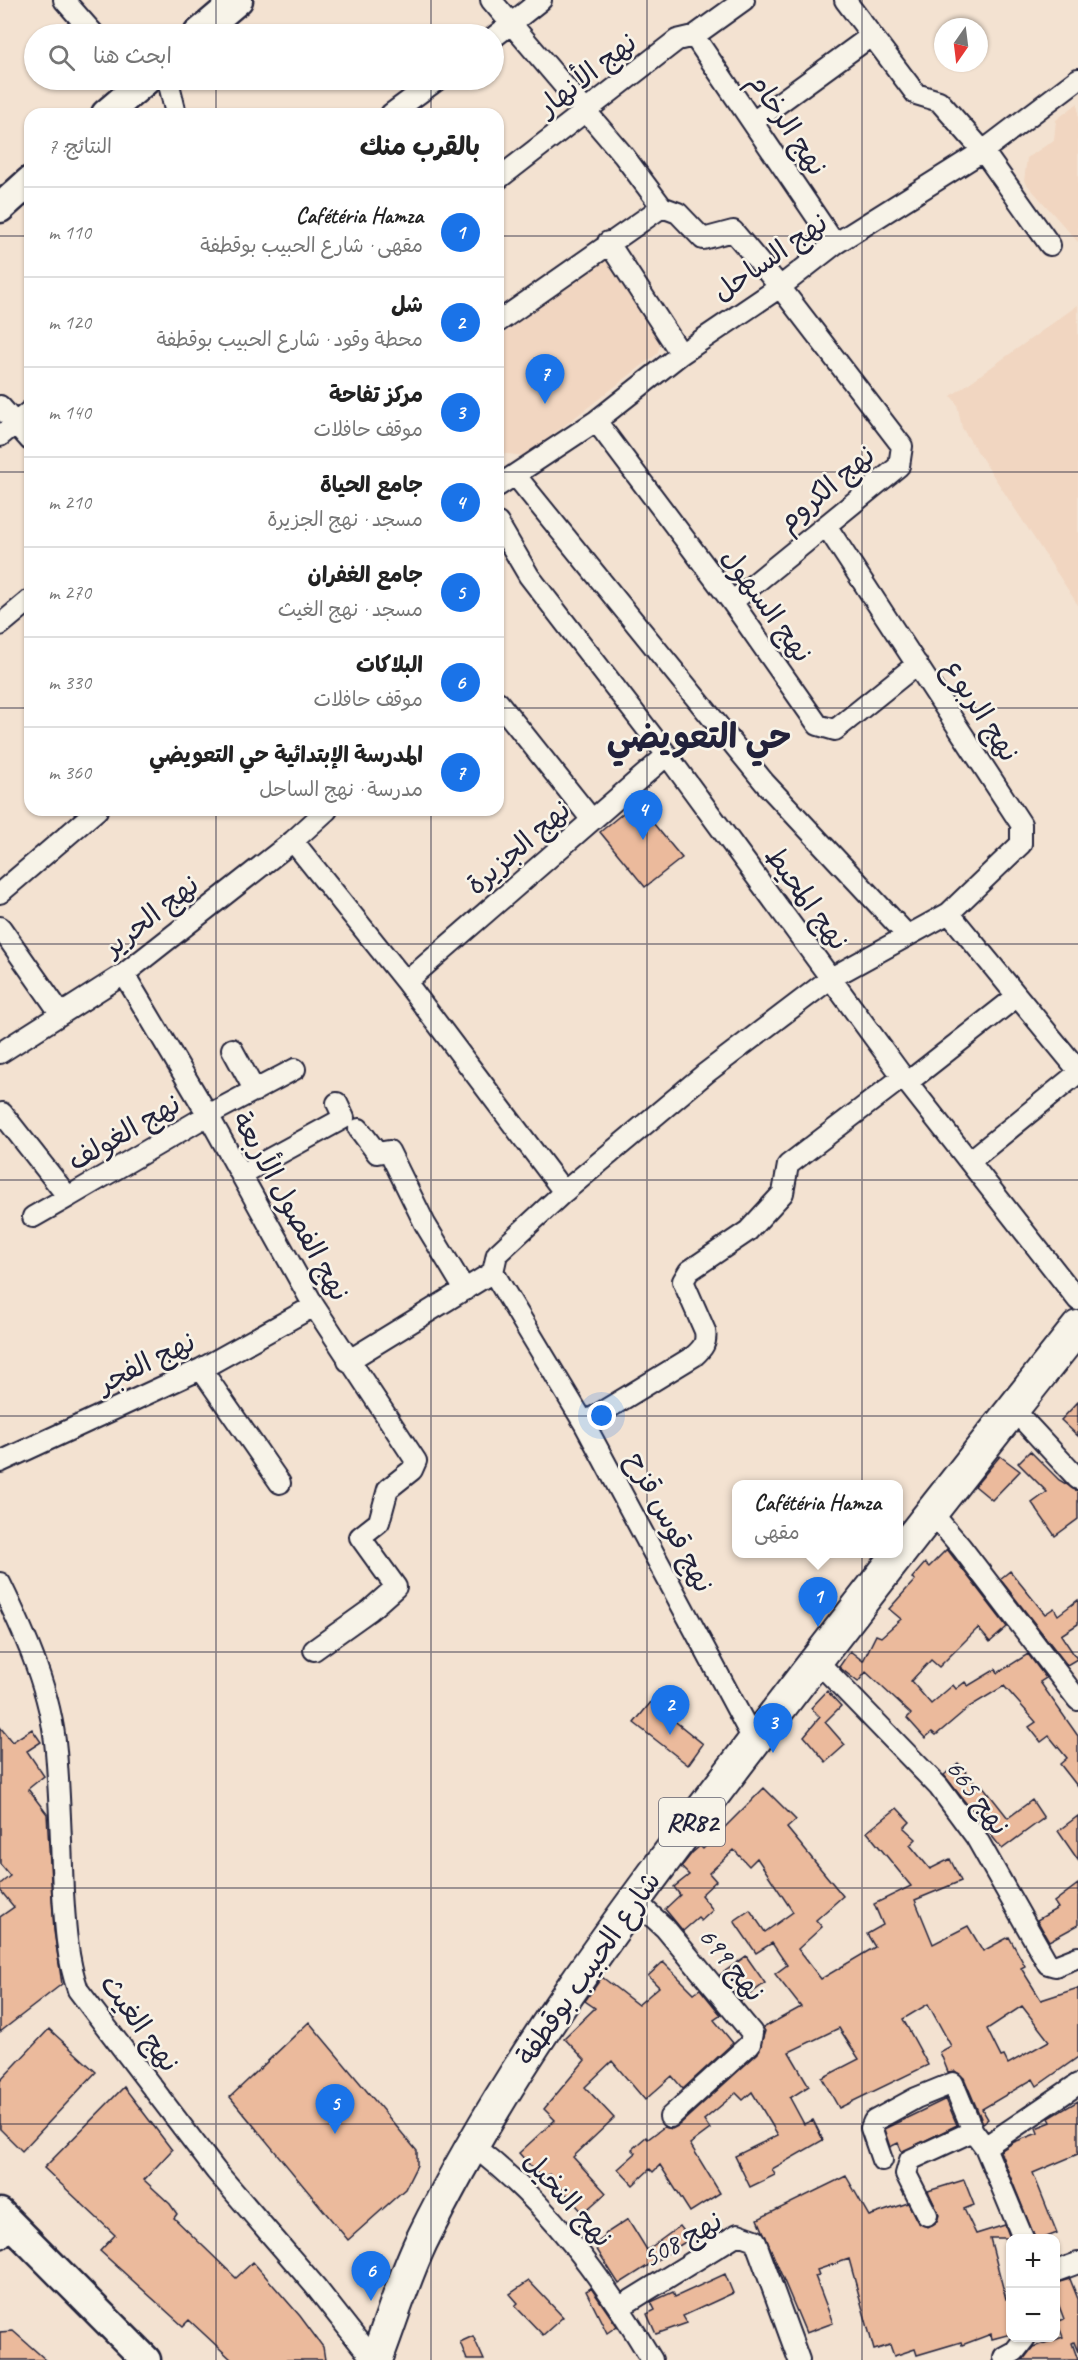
<!DOCTYPE html>
<html lang="ar">
<meta charset="utf-8">
<style>
body{margin:0;font-family:Caveat,"Playpen Sans Arabic",sans-serif;background:#f2f2f2;color:#222;direction:rtl}
.controls{position:absolute;right:18px;bottom:18px;display:grid;overflow:hidden;border-radius:12px;box-shadow:0 2px 4px #0004}
.controls button{width:54px;height:54px;display:grid;place-items:center;padding:0;border:0;border-bottom:2px solid #e0e0e0;background:#fff;color:#222;font:30px sans-serif}
.compass{position:absolute;left:934px;top:18px;width:54px;height:54px;border-radius:50%;background:#fff;box-shadow:0 2px 4px #0004;rotate:194deg}
.you{position:absolute;left:602px;top:1416px;width:21px;height:21px;margin:-15px;border:4px solid #fff;border-radius:50%;background:#1a73e8;box-shadow:0 0 0 9px #1a73e833}
.badge{display:grid;place-items:center;width:39px;height:39px;border-radius:50%;background:#1a73e8;color:#fff;font-size:20px;font-weight:700}
.pin{position:absolute;translate:-50% -50px;filter:drop-shadow(0 2px 3px #0008)}
.pin::after{content:'';position:absolute;top:32px;width:21px;height:18px;background:inherit;clip-path:polygon(0 0,100% 0,50% 100%)}
.popup{position:absolute;left:732px;top:1480px;width:171px;height:78px;box-sizing:border-box;display:grid;place-content:center;border-radius:12px;background:#fff;filter:drop-shadow(0 2px 4px #0005);font-size:20px;white-space:nowrap;color:#767676}
.popup b{font-size:22px;color:#222}
.popup::after{content:'';position:absolute;left:50%;top:100%;margin-left:-12px;border:12px solid transparent;border-top-color:#fff}
.list{margin:0;padding:0;list-style:none}
h2{display:flex;justify-content:space-between;align-items:center;height:78px;margin:0;padding:0 24px;font-size:26px}
h2 small{font-size:20px;font-weight:400;color:#767676}
.list li{display:grid;grid-template-columns:39px 1fr auto;gap:18px;align-items:center;box-sizing:border-box;height:90px;padding:0 24px;border-top:2px solid #e0e0e0}
.list b{display:block;font-size:22px;white-space:nowrap}
.list p{margin:0;font-size:20px;white-space:nowrap;color:#767676}
.list em{font-size:20px;font-style:normal;color:#767676}
.icon{flex:none;width:33px;height:33px;fill:none;stroke:currentColor;stroke-width:2;stroke-linecap:round;stroke-linejoin:round}
.map{position:relative;flex:none;width:1078px;height:2360px;overflow:hidden;direction:ltr}
.search{position:absolute;background:#fff;box-shadow:0 2px 4px #0004;left:24px;top:24px;width:480px;height:66px;display:flex;align-items:center;gap:15px;box-sizing:border-box;padding:0 21px;border-radius:33px;color:#767676;font-size:22px}
.panel{position:absolute;background:#fff;box-shadow:0 2px 4px #0004;left:24px;top:108px;width:480px;height:708px;border-radius:18px;direction:rtl}
.map>svg:first-child{display:block}
.built{fill:#f1d6c1}
.building{fill:#ebba9c;stroke:#22223b;stroke-width:1.5;fill-rule:evenodd}
.lines{fill:none;stroke-linecap:round;stroke-linejoin:round}
.street-casing{stroke:#22223b;stroke-width:24}
.secondary-casing{stroke:#22223b;stroke-width:33}
.primary-casing{stroke:#22223b;stroke-width:36}
.street{stroke:#f7f3e8;stroke-width:20}
.secondary{stroke:#f7f3e8;stroke-width:28}
.primary{stroke:#f7f3e8;stroke-width:32}
.grid{fill:none;stroke:#22223b;stroke-width:1.5;stroke-opacity:0.55}
.labels{text-anchor:middle;dominant-baseline:central;stroke-width:5;stroke-linejoin:round;paint-order:stroke}
.shield{fill:#f7f3e8;stroke:#62616f;stroke-width:1.5}
.shield-label{font-size:27px;font-weight:bold;fill:#22223b}
.street-label{font-size:28px;fill:#22223b;stroke:#f7f3e8}
.district-label{font-size:34px;font-weight:bold;fill:#22223b;stroke:#f7f3e8}
</style>
<div class="map">
<svg width="1078" height="2360" viewBox="0 0 1078 2360">
<rect width="100%" height="100%" fill="#f3e2d1"/>
<filter id="ink" filterUnits="userSpaceOnUse"><feTurbulence type="fractalNoise" baseFrequency=".0167" numOctaves="2"/><feDisplacementMap in="SourceGraphic" scale="12" xChannelSelector="R" yChannelSelector="G"/><feConvolveMatrix kernelMatrix="1 2 1 2 8 2 1 2 1" color-interpolation-filters="sRGB"/></filter>
<g filter="url(#ink)">
<path class="built" d="M1078,103V242L1024,181L1027,158L1054,140L1056,120Z
M605,256L662,339L657,354L525,456L498,453V338Z
M1078,305V605L962,428L957,404L951,396Z"/>
<path class="building" d="M628,809L643,811L682,858L645,887L600,832Z
M1078,1402V1436L1061,1420Z
M1030,1451L1059,1480L1078,1491V1519L1055,1536L1032,1503L1047,1492L1018,1463Z
M1000,1456L1020,1471L992,1500L975,1486Z
M947,1549L1007,1627L990,1642L978,1628L939,1667L931,1660L911,1681L931,1704L953,1685L956,1689L965,1682L968,1686L996,1669L998,1673L1028,1654L1046,1678L1040,1682L1078,1736V1787L1060,1764L1067,1758L1049,1736L1041,1742L1029,1727L1036,1722L1004,1686L969,1707L936,1735L932,1732L925,1738L907,1718L911,1714L866,1672L858,1682L839,1667L850,1651L863,1661L876,1635L881,1637L901,1619L889,1609L915,1580L912,1578L925,1563L929,1567Z
M1010,1571L1045,1614L1054,1608L1058,1615L1078,1600V1624L1061,1635L1077,1659L1067,1665L1000,1579Z
M827,1691L841,1706L825,1722L845,1745L826,1762L804,1736L820,1717L811,1708Z
M651,1702L703,1744L688,1765L634,1723Z
M0,1727L12,1742L32,1729L41,1742L27,1751L44,1776L28,1789L47,1814L54,1931L62,1984L0,2032V1917L14,1907L0,1890V1884L10,1876L0,1864Z
M958,1763L979,1787L982,1785L1008,1818L1032,1800L1044,1818L1002,1849L944,1775Z
M764,1788L796,1820L787,1828L843,1896L816,1920L822,1927L798,1949L821,1979L875,1947L867,1934L883,1925L874,1904L911,1886L867,1832L897,1808L910,1822L904,1828L916,1839L910,1845L930,1869L950,1859L961,1881L915,1900L933,1944L968,1926L983,1951L1009,1937L1025,1966L1021,1968L1041,2000L1078,1988V2057L1037,2086L1033,2079L982,2109L988,2119L983,2123L964,2078L955,2071L948,2072L940,2052L951,2046L928,2004L903,2019L928,2065L839,2108L822,2078L859,2059L839,2028L789,2052L809,2086L790,2098L804,2124L813,2120L823,2140L772,2169L775,2175L750,2187L735,2156L778,2135L752,2092L743,2100L736,2093L704,2120L710,2129L690,2144L720,2193L690,2212L660,2165L653,2172L650,2169L633,2185L618,2169L636,2153L632,2149L646,2137L648,2139L664,2127L672,2129L678,2126L758,2053L765,2031L763,2028L801,2007L775,1974L787,1965L772,1943L756,1953L734,1921L750,1910L765,1932L793,1912L757,1858L749,1866L734,1850L709,1873L716,1881L701,1895L713,1910L701,1921L698,1918L683,1931L665,1909L680,1895L674,1887L689,1875L681,1867L692,1853L700,1846L703,1849ZM1022,2006L1049,2041L1008,2064L1004,2056L1001,2057L987,2029Z
M1078,1816V1860L1058,1831Z
M1078,1884V1925L1049,1941L1037,1920L1058,1908L1054,1902Z
M746,1956L765,1983L741,2001L720,1975Z
M663,1962L694,1993L700,1989L721,2015L714,2020L733,2043L683,2089L672,2076L645,2100L612,2061L585,2087L614,2118L573,2157L606,2193L583,2213L549,2174L543,2180L519,2153L555,2120L544,2109L585,2060L564,2038L595,2008L585,2001L602,1977L638,2005L659,1987L648,1976Z
M309,2022L417,2151V2165L405,2189L348,2240L230,2097Z
M49,2029L96,2072L22,2151L0,2129V2081Z
M124,2087L172,2150L144,2180L170,2204L177,2214L174,2218L236,2278L253,2262L300,2316L323,2347L325,2360H232L189,2320L183,2326L100,2251L115,2235L44,2168Z
M946,2099L957,2125L902,2152L898,2143L890,2147L884,2129Z
M1078,2101V2154L1033,2173L1057,2233L1044,2238H1035L1000,2151L1014,2142L1038,2133L1036,2128L1051,2122L1049,2118Z
M846,2176L869,2216L908,2203L917,2221L927,2227L937,2222L939,2215L928,2191L964,2180L974,2205L964,2209L976,2234L1005,2225L1010,2238H990L1006,2299L1011,2297V2334L992,2339L991,2334L962,2345L961,2342L917,2355L915,2349L894,2356L890,2345L874,2350L849,2259L817,2270L819,2275L815,2276L833,2323L806,2333L758,2219Z
M628,2219L647,2250L680,2226L690,2239L619,2284L594,2245L606,2236L605,2234Z
M725,2274L733,2293L683,2316L687,2323L656,2334L647,2314L655,2310L651,2302L673,2292L675,2297Z
M1070,2279L1078,2299V2352L1074,2342L1072,2343L1078,2360H1023L1033,2347L1063,2337L1057,2322L1064,2319L1056,2298V2283Z
M529,2281L563,2317L543,2335L515,2306L518,2303L510,2294Z
M591,2288L617,2326L607,2333L586,2291Z
M13,2331L46,2360H0V2332Z
M473,2336L484,2360H467L460,2342Z"/>
<g class="lines">
<g class="street-casing">
<path id="street" d="M64,0L94,34
M491,0L624,156L662,207L678,213L703,239L733,231L780,287L902,446L899,466L732,602
M845,0L916,94L939,101L983,151L1050,245
M694,36L835,244
M494,37L541,0
M168,80L176,114
M391,114L437,80
M753,122L871,36
M498,179L677,40L694,36L744,0
M608,242L681,354
M498,322L662,207
M0,406L30,440
M596,421L732,602L818,725L835,730L917,664
M0,436L30,411
M516,476L764,782L906,934
M498,486L596,421L681,354L780,287L835,244L983,151L1078,79
M498,523L529,576L667,755L903,1077L1078,1300
M0,625L30,600
M498,702L592,820
M293,841L406,982L564,1192
M0,893L97,810
M949,913L1078,1070
M0,927L61,1014
M124,974L208,1115L314,1306L416,1461L412,1470L388,1489L379,1522L360,1537L396,1587L370,1610L314,1650
M406,982L667,755
M232,1049L255,1091
M0,1053L124,974L293,841L327,810
M908,1082L1016,997
M2,1113L68,1197L208,1115L295,1069
M359,1129L377,1153L389,1151L425,1224L465,1290
M970,1161L1078,1073
M242,1174L344,1118L337,1103
M33,1217L68,1197
M493,1272L584,1423L754,1741
M348,1361L493,1272L497,1254L564,1192L706,1073L831,978L949,913L1021,844V824L827,527
M201,1369L280,1483
M1013,1409L1078,1479
M584,1423L694,1356C703,1348 707,1343 705,1331L683,1281L689,1271L748,1231L783,1193L788,1165L903,1077
M0,1462L201,1369L314,1306
M932,1513L961,1547L1078,1700
M0,1583C26,1636 51,1692 56,1751C60,1798 61,1845 63,1892C65,1925 67,1959 78,1990L216,2171L315,2286L373,2360
M815,1659L939,1787L976,1837L1048,1964L1055,1966L1078,1957
M633,1899L665,1928L752,2033L750,2044L670,2117
M472,2145C549,2204 602,2277 652,2360
M882,2160L871,2128L874,2121L916,2098L953,2083L973,2131L985,2147
M927,2215L906,2174L910,2160L973,2131
M0,2238L13,2225
M1023,2238L985,2147L1078,2084
M1056,2271L1078,2263
M620,2307L738,2234L755,2240L799,2360
M1006,2360L1004,2357L1015,2351L1025,2338"/>
</g>
<g class="secondary-casing">
<path id="secondary" d="M198,34L238,0
M106,114L146,80
M0,208L30,181
M0,2213L146,2360"/>
</g>
<g class="primary-casing">
<path id="primary" d="M376,2360C391,2321 403,2280 421,2242C509,2062 631,1903 752,1744C859,1604 968,1465 1078,1327"/>
</g>
<use href="#street" class="street"/>
<use href="#secondary" class="secondary"/>
<use href="#primary" class="primary"/>
</g>
</g>
<path class="grid" d="M216,0V34M431,0V34M647,0V2360M862,0V2360M216,80V114M431,80V114M0,236H30M498,236H1078M0,472H30M498,472H1078M0,708H30M498,708H1078M216,810V2360M431,810V2360M0,944H1078M0,1180H1078M0,1416H1078M0,1652H1078M0,1888H1078M0,2124H1078"/>
<g class="labels">
<rect class="shield" x="659" y="1798" width="66" height="48" rx="4.5"/>
<g class="shield-label">
<text x="692" y="1822">RR82</text>
</g>
<g class="street-label">
<text transform="translate(587 74) rotate(-38)">نهج الأنهار</text>
<text transform="translate(788 124) rotate(56)">نهج الرخام</text>
<text transform="translate(770 257) rotate(-35)">نهج الساحل</text>
<text transform="translate(826 488) rotate(-40)">نهج الكروم</text>
<text transform="translate(767 605) rotate(54)">نهج السهول</text>
<text transform="translate(981 710) rotate(57)">نهج الربوع</text>
<text transform="translate(518 847) rotate(-41)">نهج الجزيرة</text>
<text transform="translate(807 898) rotate(54)">نهج المحيط</text>
<text transform="translate(151 915) rotate(-38)">نهج الحرير</text>
<text transform="translate(124 1132) rotate(-30)">نهج الغولف</text>
<text transform="translate(291 1206) rotate(61)">نهج الفصول الأربعة</text>
<text transform="translate(146 1362) rotate(-26)">نهج الفجر</text>
<text transform="translate(670 1522) rotate(62)">نهج قوس قزح</text>
<text transform="translate(978 1797) rotate(54)">نهج 665</text>
<text transform="translate(732 1964) rotate(51)">نهج 699</text>
<text transform="translate(588 1968) rotate(-55)">شارع الحبيب بوقطفة</text>
<text transform="translate(140 2023) rotate(54)">نهج الغيث</text>
<text transform="translate(568 2199) rotate(48)">نهج النخيل</text>
<text transform="translate(682 2239) rotate(-29)">نهج 508</text>
</g>
<g class="district-label">
<text x="699" y="736">حي التعويضي</text>
</g>
</g>
</svg>
<div class="controls">
<button>+</button>
<button>−</button>
</div>
<svg class="compass" viewBox="-18 -18 36 36"><path d="M0-13l5 13h-10z" fill="#e53935"/><path d="M0 13l5-13h-10z" fill="#767676"/></svg>
<div class="you"></div>
<div class="pin badge" style="left:818px;top:1627px">1</div>
<div class="popup"><b>Cafétéria Hamza</b>مقهى</div>
<div class="pin badge" style="left:670px;top:1735px">2</div>
<div class="pin badge" style="left:773px;top:1753px">3</div>
<div class="pin badge" style="left:643px;top:840px">4</div>
<div class="pin badge" style="left:335px;top:2134px">5</div>
<div class="pin badge" style="left:371px;top:2301px">6</div>
<div class="pin badge" style="left:545px;top:404px">7</div>
<div class="search"><svg class="icon" aria-label="search" viewBox="0 0 24 24"><circle cx="10" cy="10" r="6"/><path d="M15 15l6 6"/></svg>ابحث هنا</div>
<section class="panel">
<h2>بالقرب منك<small>النتائج: 7</small></h2>
<ul class="list">
<li><span class="badge">1</span><div><b>Cafétéria Hamza</b><p>مقهى · شارع الحبيب بوقطفة</p></div><em>110 m</em></li>
<li><span class="badge">2</span><div><b>شل</b><p>محطة وقود · شارع الحبيب بوقطفة</p></div><em>120 m</em></li>
<li><span class="badge">3</span><div><b>مركز تفاحة</b><p>موقف حافلات</p></div><em>140 m</em></li>
<li><span class="badge">4</span><div><b>جامع الحياة</b><p>مسجد · نهج الجزيرة</p></div><em>210 m</em></li>
<li><span class="badge">5</span><div><b>جامع الغفران</b><p>مسجد · نهج الغيث</p></div><em>270 m</em></li>
<li><span class="badge">6</span><div><b>البلاكات</b><p>موقف حافلات</p></div><em>330 m</em></li>
<li><span class="badge">7</span><div><b>المدرسة الإبتدائية حي التعويضي</b><p>مدرسة · نهج الساحل</p></div><em>360 m</em></li>
</ul>
</section>
</div>
